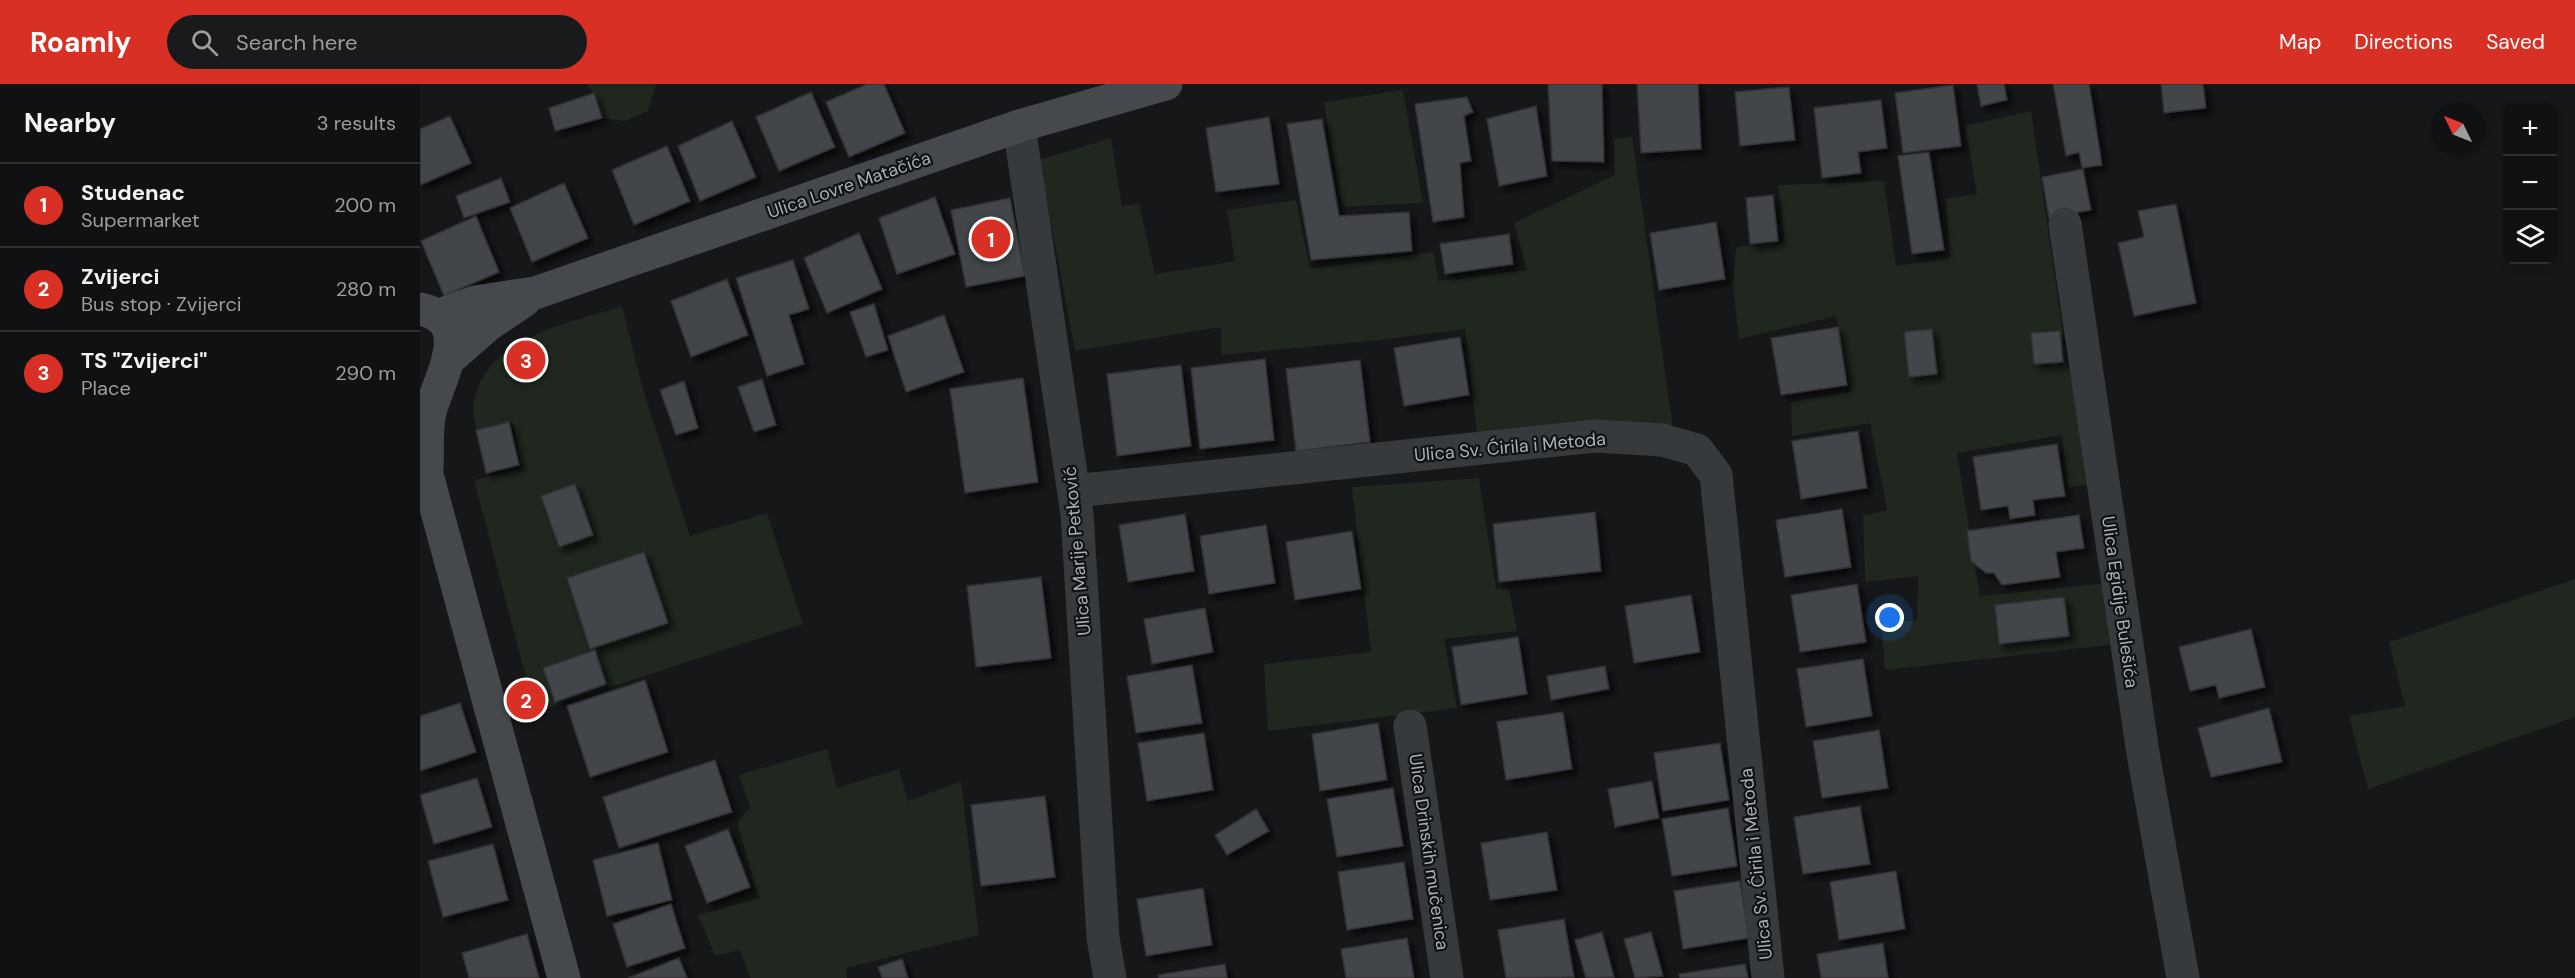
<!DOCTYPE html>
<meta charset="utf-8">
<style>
body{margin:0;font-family:"DM Sans",sans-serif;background:#191a1b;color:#f1f3f6}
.controls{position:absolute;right:18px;top:18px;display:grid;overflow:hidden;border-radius:12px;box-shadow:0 3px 9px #0003}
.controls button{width:54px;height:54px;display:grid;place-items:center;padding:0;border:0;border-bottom:2px solid #303132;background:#101112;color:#f1f3f6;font:30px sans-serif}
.compass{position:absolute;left:2011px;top:18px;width:54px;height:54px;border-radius:50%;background:#101112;box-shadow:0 3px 9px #0003;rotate:313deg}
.you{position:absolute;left:1470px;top:534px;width:21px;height:21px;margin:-15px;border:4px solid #fff;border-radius:50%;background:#1a73e8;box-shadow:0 0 0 9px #1a73e833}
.badge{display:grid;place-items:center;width:39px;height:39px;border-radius:50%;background:#d93025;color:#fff;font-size:20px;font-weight:700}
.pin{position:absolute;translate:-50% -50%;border:3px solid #fff;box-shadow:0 2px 6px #0006}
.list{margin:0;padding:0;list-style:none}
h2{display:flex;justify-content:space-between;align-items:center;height:78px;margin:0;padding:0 24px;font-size:26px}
h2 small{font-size:20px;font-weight:400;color:#9c9d9f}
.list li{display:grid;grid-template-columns:39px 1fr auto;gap:18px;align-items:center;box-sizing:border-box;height:84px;padding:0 24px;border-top:2px solid #303132}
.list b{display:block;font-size:22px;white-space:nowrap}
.list p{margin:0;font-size:20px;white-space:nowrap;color:#9c9d9f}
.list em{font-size:20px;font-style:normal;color:#9c9d9f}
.icon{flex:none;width:33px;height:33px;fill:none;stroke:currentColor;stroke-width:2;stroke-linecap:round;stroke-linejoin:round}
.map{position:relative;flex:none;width:2155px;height:894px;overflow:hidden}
header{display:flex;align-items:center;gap:36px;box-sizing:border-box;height:84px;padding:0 30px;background:#d93025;color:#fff}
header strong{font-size:28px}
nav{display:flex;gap:33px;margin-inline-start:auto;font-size:21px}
.search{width:420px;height:54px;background:#191a1b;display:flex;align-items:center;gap:15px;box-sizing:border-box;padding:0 21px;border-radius:33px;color:#9c9d9f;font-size:22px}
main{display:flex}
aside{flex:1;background:#101112}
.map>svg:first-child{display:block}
.green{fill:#1f271e}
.building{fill:#424548;stroke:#303134;stroke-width:1.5;filter:url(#shadow)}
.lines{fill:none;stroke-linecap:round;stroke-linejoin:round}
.street{stroke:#373a3d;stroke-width:33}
.secondary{stroke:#45494e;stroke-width:33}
.labels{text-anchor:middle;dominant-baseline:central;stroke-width:4.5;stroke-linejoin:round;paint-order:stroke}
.street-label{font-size:18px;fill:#a8b1b9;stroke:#111213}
</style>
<header>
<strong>Roamly</strong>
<div class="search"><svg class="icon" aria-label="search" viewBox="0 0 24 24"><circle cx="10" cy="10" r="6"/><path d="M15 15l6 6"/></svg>Search here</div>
<nav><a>Map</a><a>Directions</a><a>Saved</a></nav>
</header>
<main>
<aside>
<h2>Nearby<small>3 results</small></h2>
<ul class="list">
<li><span class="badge">1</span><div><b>Studenac</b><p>Supermarket</p></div><em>200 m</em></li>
<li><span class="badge">2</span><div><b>Zvijerci</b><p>Bus stop · Zvijerci</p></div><em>280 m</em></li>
<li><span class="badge">3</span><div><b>TS &quot;Zvijerci&quot;</b><p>Place</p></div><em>290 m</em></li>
</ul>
</aside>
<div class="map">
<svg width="2155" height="894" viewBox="0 0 2155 894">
<defs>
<filter id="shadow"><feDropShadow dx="5.5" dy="5.5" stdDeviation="3" flood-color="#0009"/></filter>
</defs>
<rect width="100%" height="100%" fill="#161718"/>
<path class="green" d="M166,0H236L228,27L205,37L182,34L174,9Z
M983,6L1003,119L922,123L904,18Z
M1611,27L1648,285L1660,281L1677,398L1648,404L1642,351L1537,369L1560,512L1698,498L1707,559L1465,586L1461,539L1497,536L1498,492L1445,498L1443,432L1467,426L1450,339L1372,352L1371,318L1431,308L1416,232L1319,255L1313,202L1316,163L1365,158L1358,101L1464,97L1476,182L1530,174L1526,115L1557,110L1545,42Z
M1212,53L1253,344L1058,358L1045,245L950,257L801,271V243L655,267L619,76L691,54L702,122L719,120L735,190L815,177L807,126L876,116L890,185L1013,168L1019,197L1107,186L1094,139L1195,91L1194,55Z
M202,222L222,302L270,452L347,429L383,540L115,628L54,396L102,385L93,338L56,346C55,337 52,326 54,318C66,252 149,240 202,222Z
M1059,394L1076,505H1089L1097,547L1024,555L1037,624L848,647L844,580L951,568L932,403Z
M2155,495V633L1948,705L1929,632L1985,622L1969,558Z
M407,665L417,704L479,685L488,717L541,697L559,851L426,884L427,894H330L320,866L295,872L278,831L339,814L317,739L330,723L319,691Z"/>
<path class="building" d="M447,0H464L485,49L429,73L406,18Z
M1128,0H1182L1184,78L1132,77Z
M1217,0H1278L1281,65L1221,69Z
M1557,0H1584L1587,16L1561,22Z
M1633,0H1669L1682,81L1662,84L1659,68L1646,72Z
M1741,0H1783L1786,24L1744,29Z
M1533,1L1541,62L1483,69L1475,9Z
M1369,3L1375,56L1320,62L1315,8Z
M391,8L415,63L359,87L336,33Z
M174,9L182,34L135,47L129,24Z
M1047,13L1053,28L1044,32L1051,77L1040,79L1044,133L1013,138L995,20Z
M1461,16L1467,64L1438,68L1441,89L1402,94L1394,24Z
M1116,22L1127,92L1079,102L1067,35Z
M30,32L51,79L0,101V45Z
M849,33L859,100L796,108L786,44Z
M902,35L919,132L989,128L992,167L891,176L867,40Z
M312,37L336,93L280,117L258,62Z
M247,62L270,117L214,141L192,86Z
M1509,68L1524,166L1492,170L1478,72Z
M1663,85L1671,126L1629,134L1622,93Z
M81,94L90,118L44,134L36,112Z
M144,99L168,154L112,178L90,124Z
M1353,111L1358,157L1330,160L1326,114Z
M515,113L535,170L477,190L459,134Z
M590,114L605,192L546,203L531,126Z
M1756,120L1776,219L1714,232L1698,159L1724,153L1718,127Z
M56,132L79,188L24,212L1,157Z
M1296,138L1305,195L1239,206L1230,149Z
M439,149L462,205L407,229L384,174Z
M1089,150L1093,180L1025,190L1020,160Z
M373,176L389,225L369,231L384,280L347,292L316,194Z
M307,195L328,251L271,273L251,217Z
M454,220L468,266L446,273L430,228Z
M524,231L544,288L486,308L468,252Z
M1418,243L1427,301L1361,311L1351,254Z
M1512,245L1517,290L1489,293L1484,248Z
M1640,247L1643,278L1614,280L1611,249Z
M1040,253L1049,311L984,322L974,264Z
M109,262L118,281L104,289L94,271Z
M845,275L854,356L780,365L771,284Z
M940,276L950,358L876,367L866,285Z
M761,281L771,362L697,372L687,290Z
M603,294L618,398L545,409L530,305Z
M342,295L356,341L334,348L318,303Z
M264,297L278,344L256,351L240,306Z
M89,338L99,381L66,389L56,346Z
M1438,347L1447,404L1381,415L1372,357Z
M1637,360L1645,412L1613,416L1615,431L1590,435L1588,422L1561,426L1553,373Z
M155,400L173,451L139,463L121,412Z
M1422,425L1431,483L1365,493L1356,436Z
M1175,428L1181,487L1079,498L1073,440Z
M765,430L774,487L708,498L699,441Z
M1659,431L1664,464L1636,468L1640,493L1582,501L1574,489H1566L1551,477L1547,447Z
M846,441L855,499L789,510L780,452Z
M932,447L941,505L875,516L866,458Z
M224,468L248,539L170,565L147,494Z
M621,493L631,574L556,583L547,502Z
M1437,500L1446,558L1380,568L1371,511Z
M1271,511L1280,568L1214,579L1205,522Z
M1644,513L1649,552L1579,560L1575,521Z
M785,524L793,568L732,580L724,535Z
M1831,545L1845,603L1799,614L1796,601L1770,607L1759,563Z
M1098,553L1107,610L1041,621L1032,563Z
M175,566L186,600L135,618L123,584Z
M1443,575L1452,632L1386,643L1377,585Z
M772,581L782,639L716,649L707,592Z
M1185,582L1189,605L1131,616L1127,592Z
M225,596L248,668L170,693L147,622Z
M40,619L56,668L0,687V632Z
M1849,624L1862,678L1791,693L1778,644Z
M1143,628L1152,685L1086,696L1077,638Z
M958,639L967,696L900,707L892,650Z
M1459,646L1468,704L1402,714L1393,657Z
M784,649L793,706L727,717L718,659Z
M1300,659L1309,716L1243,727L1234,669Z
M295,676L312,728L199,764L183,713Z
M57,694L72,743L14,760L0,711Z
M1232,697L1239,734L1195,743L1188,705Z
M973,704L983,762L917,773L907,715Z
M625,712L635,793L561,802L551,721Z
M1440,722L1450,780L1383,790L1374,733Z
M1308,724L1317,782L1252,792L1242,735Z
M836,725L849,747L807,771L795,751Z
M308,745L330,803L287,819L265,762Z
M1127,748L1137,806L1070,816L1061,759Z
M238,759L252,816L187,832L173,776Z
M73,760L88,816L23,833L8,777Z
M984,778L993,835L927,846L918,788Z
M1476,787L1485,845L1419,856L1410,798Z
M1320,797L1329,854L1263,865L1254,807Z
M783,804L792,861L726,872L717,815Z
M251,820L265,864L207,883L193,840Z
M1144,835L1154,893L1086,894L1078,846Z
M1182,848L1194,893L1166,894L1155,856Z
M1231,848L1243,892L1215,894L1204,855Z
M107,850L119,894H49L42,869Z
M987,854L994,894H926L921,865Z
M1463,859L1468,894H1401L1397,870Z
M259,874L267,894H208Z
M482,875L488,894H462L458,883Z
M805,880L807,894H739L738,891Z
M1325,880L1328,894H1260L1259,890Z"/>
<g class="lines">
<path class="street" d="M599,42L657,430L683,854L690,894
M1645,140L1723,669L1763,894
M654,407L1175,352L1242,356L1277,366L1296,391L1348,894
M990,642L1027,894"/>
<path class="secondary" d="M0,225C56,237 19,294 10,328C6,345 8,367 7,385
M17,232L55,218L115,209L599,42L746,0
M29,275L68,241L105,216
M0,365L144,894"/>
</g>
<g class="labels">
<g class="street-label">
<text transform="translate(429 101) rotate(-19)">Ulica Lovre Matačića</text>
<text transform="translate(1090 363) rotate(-5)">Ulica Sv. Ćirila i Metoda</text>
<text transform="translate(657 467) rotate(-95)">Ulica Marije Petković</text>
<text transform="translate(1700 518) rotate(82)">Ulica Egidije Bulešića</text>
<text transform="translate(1009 768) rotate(82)">Ulica Drinskih mučenica</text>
<text transform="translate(1336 780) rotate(-96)">Ulica Sv. Ćirila i Metoda</text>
</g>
</g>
</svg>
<div class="controls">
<button>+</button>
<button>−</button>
<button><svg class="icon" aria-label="layers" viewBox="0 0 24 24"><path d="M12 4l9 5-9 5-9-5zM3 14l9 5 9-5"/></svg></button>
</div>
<svg class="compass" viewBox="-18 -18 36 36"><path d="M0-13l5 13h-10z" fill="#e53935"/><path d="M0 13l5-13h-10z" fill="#9c9d9f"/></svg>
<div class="you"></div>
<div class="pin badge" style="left:571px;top:155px">1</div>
<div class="pin badge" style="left:106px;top:616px">2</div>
<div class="pin badge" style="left:106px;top:276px">3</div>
</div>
</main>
